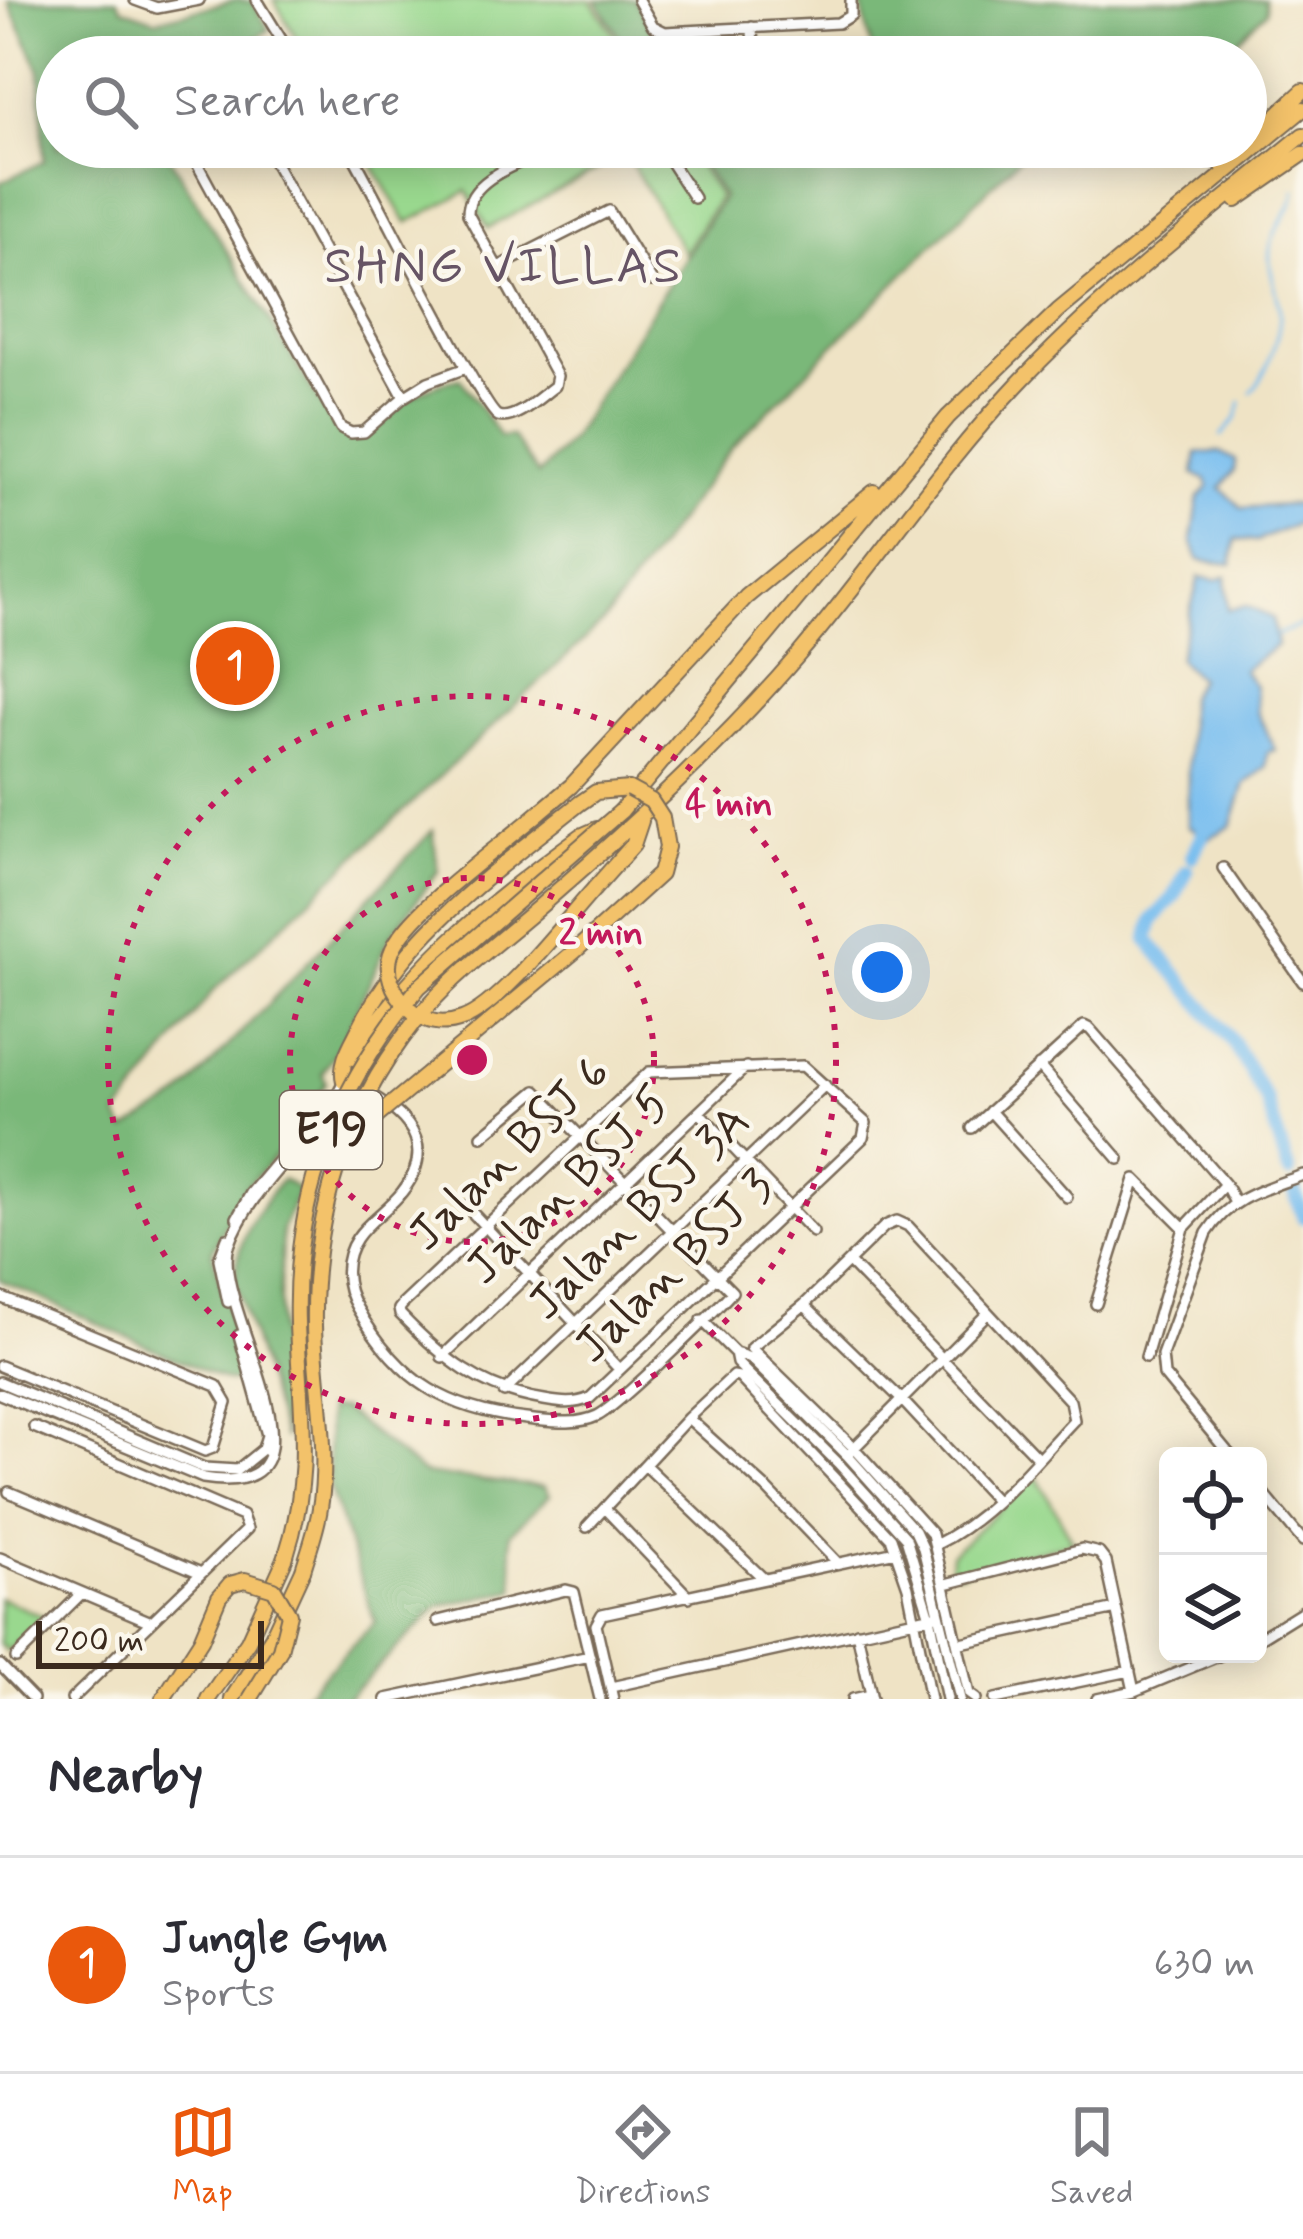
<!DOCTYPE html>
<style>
body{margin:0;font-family:Mynerve,sans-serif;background:#f2f2f3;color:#2b2b33}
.controls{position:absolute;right:36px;bottom:36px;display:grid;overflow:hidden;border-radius:18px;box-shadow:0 6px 30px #0003}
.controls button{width:108px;height:108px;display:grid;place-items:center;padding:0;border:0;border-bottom:3px solid #e1e1e2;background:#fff;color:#2b2b33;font:60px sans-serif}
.scale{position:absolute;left:36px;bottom:30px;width:228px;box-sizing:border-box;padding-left:12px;border:6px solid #3b2a1e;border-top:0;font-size:33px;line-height:42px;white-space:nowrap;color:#3b2a1e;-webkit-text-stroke:9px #fbf7ec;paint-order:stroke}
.you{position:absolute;left:882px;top:972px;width:42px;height:42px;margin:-30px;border:9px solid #fff;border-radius:50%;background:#1a73e8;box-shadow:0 0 0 18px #1a73e833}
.badge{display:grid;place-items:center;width:78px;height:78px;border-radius:50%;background:#ea580c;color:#fff;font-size:39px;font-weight:700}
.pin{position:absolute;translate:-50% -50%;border:6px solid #fff;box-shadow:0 3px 12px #0006}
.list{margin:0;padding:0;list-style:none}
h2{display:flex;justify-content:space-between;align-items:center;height:156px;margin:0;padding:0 48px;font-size:51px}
h2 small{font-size:39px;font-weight:400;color:#7c7c81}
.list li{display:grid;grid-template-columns:78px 1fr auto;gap:36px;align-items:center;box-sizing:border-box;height:216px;padding:0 48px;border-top:3px solid #e1e1e2}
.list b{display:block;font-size:45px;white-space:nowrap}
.list p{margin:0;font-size:39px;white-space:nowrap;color:#7c7c81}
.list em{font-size:39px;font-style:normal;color:#7c7c81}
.icon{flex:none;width:66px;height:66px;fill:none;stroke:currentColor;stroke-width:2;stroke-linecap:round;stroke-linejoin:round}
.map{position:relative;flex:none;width:1303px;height:1699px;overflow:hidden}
.search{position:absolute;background:#fff;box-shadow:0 6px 30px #0003;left:36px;right:36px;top:36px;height:132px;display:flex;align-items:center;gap:30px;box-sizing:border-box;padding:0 42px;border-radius:66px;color:#7c7c81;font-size:45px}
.sheet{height:372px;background:#fff}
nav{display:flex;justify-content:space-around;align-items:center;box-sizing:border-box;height:168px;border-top:3px solid #e1e1e2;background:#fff;font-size:33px;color:#7c7c81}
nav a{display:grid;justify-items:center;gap:6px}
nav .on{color:#ea580c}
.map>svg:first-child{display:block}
.green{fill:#99d88e;stroke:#6a8156;stroke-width:3}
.forest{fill:#7ab879;stroke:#5a714c;stroke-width:3}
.water{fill:#78beef;stroke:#5a7486;stroke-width:3}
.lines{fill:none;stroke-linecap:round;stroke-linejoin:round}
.stream{stroke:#78beef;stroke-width:3}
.river{stroke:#78beef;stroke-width:14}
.minor-casing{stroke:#7a6b58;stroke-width:14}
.highway-casing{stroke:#7a6b58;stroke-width:18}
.minor{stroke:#fff;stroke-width:9}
.highway{stroke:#f3c26a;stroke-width:14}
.highway-bridge-casing{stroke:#7a6b58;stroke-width:18;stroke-linecap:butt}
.highway-bridge{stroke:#f3c26a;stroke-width:14}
.ring{fill:none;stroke:#c2185b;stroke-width:6;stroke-dasharray:6 12}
.labels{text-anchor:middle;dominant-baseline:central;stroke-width:9;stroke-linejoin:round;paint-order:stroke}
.shield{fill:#fbf7ec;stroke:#75685c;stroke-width:3}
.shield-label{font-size:45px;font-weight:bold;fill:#3b2a1e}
.street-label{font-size:48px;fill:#3b2a1e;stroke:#fbf7ec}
.neighbourhood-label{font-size:51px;letter-spacing:3px;fill:#665465;stroke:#fbf7ec}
.centre{fill:#c2185b;stroke:#fbf7ec;stroke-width:6}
.ring-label{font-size:36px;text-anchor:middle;font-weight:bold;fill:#c2185b;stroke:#fbf7ec;stroke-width:9;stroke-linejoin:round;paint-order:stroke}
</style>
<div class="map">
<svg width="1303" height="1699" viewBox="0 0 1303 1699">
<rect width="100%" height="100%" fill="#fbf7ec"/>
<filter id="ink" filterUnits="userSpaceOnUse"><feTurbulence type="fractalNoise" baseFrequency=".00833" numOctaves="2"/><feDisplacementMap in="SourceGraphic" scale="24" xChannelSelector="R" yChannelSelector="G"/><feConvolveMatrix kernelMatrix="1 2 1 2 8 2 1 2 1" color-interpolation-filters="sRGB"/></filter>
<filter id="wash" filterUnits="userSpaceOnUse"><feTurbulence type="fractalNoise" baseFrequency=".004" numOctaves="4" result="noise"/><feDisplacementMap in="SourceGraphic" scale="48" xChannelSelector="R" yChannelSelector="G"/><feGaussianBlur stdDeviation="2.7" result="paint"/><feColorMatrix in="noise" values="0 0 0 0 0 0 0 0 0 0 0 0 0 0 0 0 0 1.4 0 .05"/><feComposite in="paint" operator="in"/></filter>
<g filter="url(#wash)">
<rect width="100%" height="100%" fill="#efe3c5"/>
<path class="green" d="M274,0H591L629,57H308Z
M362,147H687L719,197L684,253L626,154L488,228L467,191L407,223Z
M1036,1475L1073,1541L958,1573L950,1570L951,1554Z
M0,1598L46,1618L7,1651L0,1645Z"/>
<path class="forest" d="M8,0H117L122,8L156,20L237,0L253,2L269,30L228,54L229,57H57V147H163L337,430C367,452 386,417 408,400C424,388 441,383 460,378L500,437L512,436L538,475L571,439L723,197L691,147H1030L731,448L605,620L212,992L118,1116L125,1131L180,1097L433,830L438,871L390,937L343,1041L322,1073L326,1083L280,1152L243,1190L212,1252L247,1381H226L0,1280V183L44,161L40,71Z
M596,0H635L666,57H633Z
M860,0H1265L1266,12L1220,57H874Z
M282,1179L299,1190L282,1230L279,1325L284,1439L235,1282C236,1239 256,1212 282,1179Z
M327,1409H342L424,1474L544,1487L550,1495L510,1533L515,1590L439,1606L346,1699H300L375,1622L329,1486Z"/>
<path class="water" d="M1220,452L1235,460L1234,471L1221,488L1242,508L1303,504V521L1257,541L1236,539L1232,564L1199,560L1192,540L1199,497L1209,487L1207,480L1194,474L1197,453Z
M1226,576L1228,609L1246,606L1272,618L1277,645L1243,670L1255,686L1257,712L1275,750L1267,752L1266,767L1245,784L1231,826L1209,838L1188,826V697L1199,679L1178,659L1199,577L1217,580Z"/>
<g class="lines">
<path class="stream" d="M1251,392C1265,379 1280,334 1280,315C1280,293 1267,273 1270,250C1272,227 1293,213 1295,190
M1221,436L1237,418L1241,402
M1277,635L1303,624"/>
<path class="river" d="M1192,856L1202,837L1203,822
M1187,871L1174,897L1153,920L1148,940L1232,1041L1266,1099L1289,1172
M1294,1190L1303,1217"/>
</g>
</g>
<g filter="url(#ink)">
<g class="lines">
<g class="minor-casing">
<path id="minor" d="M135,0L157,8L199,0
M257,0L292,57
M638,0L653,26L665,32L838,23L851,15V0
M752,27L753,53
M188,147L341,428L351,433L364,432L404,397L428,382L466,368
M266,147L404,397
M348,147C369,181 482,409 498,416C515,422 542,395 555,386L557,376L468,214C467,177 527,161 555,147
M661,147L694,198
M498,267L609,211L652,281
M1223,868L1303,982
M803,1066L866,1123L863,1138L590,1398C574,1405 561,1403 544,1400C481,1390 443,1359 400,1314L399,1309L403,1304L649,1072Z
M1039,1066L1119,1159
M348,1083C393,1104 445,1137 402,1192C389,1209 368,1221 357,1238C342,1260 344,1286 357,1308C400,1384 449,1411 534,1420C555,1422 577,1425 597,1416C617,1407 714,1312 732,1292L536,1091L482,1136
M990,1111L1067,1197
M699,1112L813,1232
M972,1128L1084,1026L1090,1029L1225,1184L1234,1201
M466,1206L618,1368
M237,1218L251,1193L284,1154
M227,1238L219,1259L228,1302
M849,1262L1038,1458
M0,1297L217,1386L227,1403L213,1448L205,1451L0,1366
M1096,1304L1135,1179L1184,1228
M804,1305L901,1399L996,1501
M702,1320L735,1353L737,1363L838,1463L906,1538L930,1617L947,1699
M735,1353L750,1358L847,1455L915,1531L923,1548L960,1699
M442,1357L746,1067
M1146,1357L1184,1228L1225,1184
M0,1382L204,1468L237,1470L263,1449L267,1435L239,1335
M504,1392L825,1085
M0,1394L203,1478C352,1502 209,1305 229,1246C251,1183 315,1140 344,1081
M688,1418L767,1489L837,1562
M34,1427L242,1516L247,1529L72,1699
M851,1451L987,1314
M1231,1456L1164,1375L1162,1355L1207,1233C1230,1197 1265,1189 1303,1175
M646,1466L764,1579
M1258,1487L1303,1541
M9,1492L201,1573
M605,1509L689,1597
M587,1527L688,1418L733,1376L739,1377L891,1538L908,1587L930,1699
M937,1544C992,1517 1033,1463 1074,1420L1070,1401L908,1226L897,1221L885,1226L804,1305L751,1348L854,1448L932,1534L969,1694L976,1699
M0,1558L151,1622
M946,1584L1082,1549L1099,1553L1106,1562L1134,1691
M438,1621L566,1590L574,1592L600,1699
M857,1632L872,1699
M1258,1639L1303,1611
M961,1643L1116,1609
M16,1658L82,1593
M0,1665L33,1699
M611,1687L933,1616
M386,1699L590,1656
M613,1699L596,1625L602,1614L896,1551
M853,1699L871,1695
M995,1699L1130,1671
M1097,1699L1134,1691L1223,1654"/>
</g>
<g class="highway-casing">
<path id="highway" d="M1246,144L1303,91
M1222,165L1243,147
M1236,200L1303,154
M621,811L948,417L1058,311L1303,109
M540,812L571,786L746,597L874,492
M594,889L633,845L641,821
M546,901C634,824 723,743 799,654C874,566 937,470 1016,386C1103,293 1205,215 1303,135
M353,1058C412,963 492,901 581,836L597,829
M344,1081C339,1063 351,1045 359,1029C406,932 498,869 580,803L596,792L629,789
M163,1699L201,1640L219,1597L230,1584
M208,1699L248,1641L285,1559
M232,1699L272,1637L303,1570"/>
</g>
<use href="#minor" class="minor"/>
<use href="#highway" class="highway"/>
<g class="highway-bridge-casing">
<path id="highway-bridge" d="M540,812C501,846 421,902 396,943C385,961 387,978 398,995C413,1017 435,1029 462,1019C500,1006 565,921 594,889
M343,1164L376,1117L575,951L660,874L667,847L662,818L651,801L629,789
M285,1559C314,1470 300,1413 297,1323C293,1194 336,1086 419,987L621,811
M303,1570C309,1550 317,1529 320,1508C330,1448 315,1385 314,1325C312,1206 351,1094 429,1005C463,967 508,935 546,901
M230,1584L245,1580L274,1589L289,1614L280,1650L250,1699"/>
</g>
<use href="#highway-bridge" class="highway-bridge"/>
</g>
</g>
<g class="ring">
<circle cx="472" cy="1060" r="182"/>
<circle cx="472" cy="1060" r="364"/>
</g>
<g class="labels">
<rect class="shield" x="280" y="1091" width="102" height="78" rx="9"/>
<g class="shield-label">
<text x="331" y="1130">E19</text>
</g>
<g class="street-label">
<text transform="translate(510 1154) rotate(-44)">Jalan BSJ 6</text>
<text transform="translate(569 1186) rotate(-44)">Jalan BSJ 5</text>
<text transform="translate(640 1213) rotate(-44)">Jalan BSJ 3A</text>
<text transform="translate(675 1267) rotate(-44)">Jalan BSJ 3</text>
</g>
<g class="neighbourhood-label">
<text x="504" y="268">SHNG VILLAS</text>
</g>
</g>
<circle cx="472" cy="1060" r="18" class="centre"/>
<g class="ring-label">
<text x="729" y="815">4 min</text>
<text x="601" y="944">2 min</text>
</g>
</svg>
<div class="controls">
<button><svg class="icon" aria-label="locate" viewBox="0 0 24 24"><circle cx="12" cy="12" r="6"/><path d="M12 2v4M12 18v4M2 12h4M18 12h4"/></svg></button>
<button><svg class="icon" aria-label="layers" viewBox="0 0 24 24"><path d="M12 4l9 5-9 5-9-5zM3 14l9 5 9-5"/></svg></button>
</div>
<div class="scale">200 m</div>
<div class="you"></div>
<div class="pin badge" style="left:235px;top:666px">1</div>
<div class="search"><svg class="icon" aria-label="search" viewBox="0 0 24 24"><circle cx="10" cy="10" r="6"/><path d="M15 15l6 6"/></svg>Search here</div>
</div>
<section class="sheet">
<h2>Nearby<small></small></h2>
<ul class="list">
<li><span class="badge">1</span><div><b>Jungle Gym</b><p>Sports</p></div><em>630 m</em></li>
</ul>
</section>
<nav>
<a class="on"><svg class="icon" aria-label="map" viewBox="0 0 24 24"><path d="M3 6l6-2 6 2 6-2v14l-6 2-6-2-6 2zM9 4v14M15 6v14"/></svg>Map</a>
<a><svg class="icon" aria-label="directions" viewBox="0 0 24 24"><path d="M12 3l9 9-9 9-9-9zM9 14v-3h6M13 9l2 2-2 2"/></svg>Directions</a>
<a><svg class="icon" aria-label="saved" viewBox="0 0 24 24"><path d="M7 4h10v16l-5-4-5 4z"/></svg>Saved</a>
</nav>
